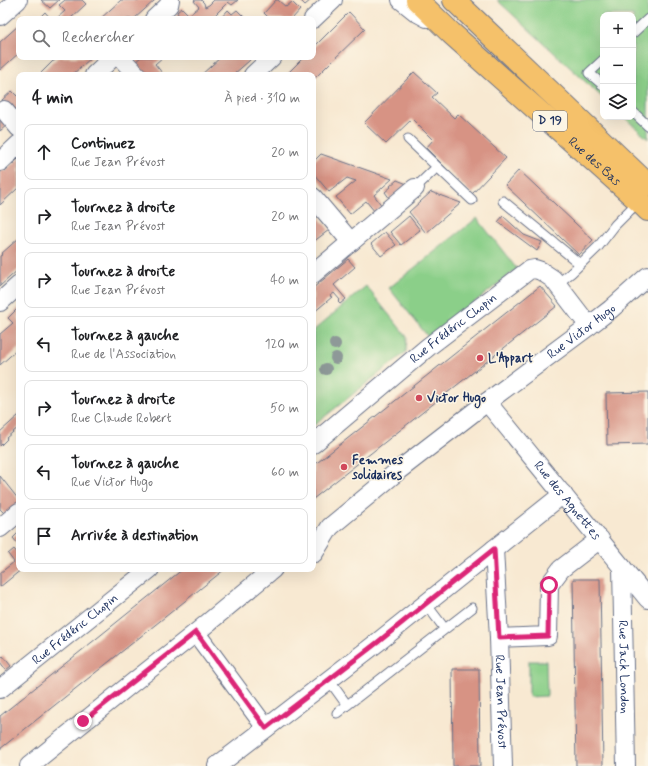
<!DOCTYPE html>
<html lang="fr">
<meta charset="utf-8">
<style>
body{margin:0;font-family:Mynerve,sans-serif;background:#f6f6f6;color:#202124}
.controls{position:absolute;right:12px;top:12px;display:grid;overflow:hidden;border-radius:8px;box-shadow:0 4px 16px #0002}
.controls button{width:36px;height:36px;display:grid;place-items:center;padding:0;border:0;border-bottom:1px solid #e0e0e0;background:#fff;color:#202124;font:20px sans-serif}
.stop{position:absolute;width:12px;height:12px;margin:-9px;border:3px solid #db2777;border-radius:50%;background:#fff}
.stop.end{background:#db2777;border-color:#fff;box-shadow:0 1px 4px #0008}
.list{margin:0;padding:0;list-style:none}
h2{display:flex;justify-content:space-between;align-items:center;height:52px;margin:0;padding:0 16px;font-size:17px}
h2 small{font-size:13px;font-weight:400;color:#757577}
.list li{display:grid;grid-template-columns:26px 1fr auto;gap:12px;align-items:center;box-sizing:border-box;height:56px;margin:0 8px 8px;padding:0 8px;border:1px solid #e0e0e0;border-radius:8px}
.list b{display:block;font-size:15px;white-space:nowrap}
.list p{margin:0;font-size:13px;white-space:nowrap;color:#757577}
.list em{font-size:13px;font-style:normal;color:#757577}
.icon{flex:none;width:22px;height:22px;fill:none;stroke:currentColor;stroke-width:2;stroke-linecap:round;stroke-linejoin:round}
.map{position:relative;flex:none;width:648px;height:766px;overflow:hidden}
.search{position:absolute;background:#fff;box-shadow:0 4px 16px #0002;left:16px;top:16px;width:300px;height:44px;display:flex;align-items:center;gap:10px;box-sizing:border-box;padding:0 14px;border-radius:8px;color:#757577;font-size:15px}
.panel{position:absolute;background:#fff;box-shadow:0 4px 16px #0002;left:16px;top:72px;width:300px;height:500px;border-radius:8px}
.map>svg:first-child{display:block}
.green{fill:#8bcf89;stroke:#537f74}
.building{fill:#d79384}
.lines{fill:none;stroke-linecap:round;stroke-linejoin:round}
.lane-casing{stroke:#687087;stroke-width:11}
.street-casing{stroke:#687087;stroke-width:20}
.primary-casing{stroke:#687087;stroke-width:24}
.lane{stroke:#fff;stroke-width:9}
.street{stroke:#fff;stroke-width:18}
.primary{stroke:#f5c16b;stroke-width:22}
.tree{fill:#8e9998}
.route{stroke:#db2777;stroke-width:5}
.poi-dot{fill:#d1495b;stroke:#fcf5e5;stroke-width:1.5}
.labels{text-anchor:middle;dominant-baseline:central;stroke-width:3;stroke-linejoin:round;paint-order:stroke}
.shield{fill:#fcf5e5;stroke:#5e6a86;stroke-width:1}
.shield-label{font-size:12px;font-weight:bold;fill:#1b2f5e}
.street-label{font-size:13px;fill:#1b2f5e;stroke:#fcf5e5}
.poi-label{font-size:13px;font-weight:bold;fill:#1b2f5e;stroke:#fcf5e5;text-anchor:start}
</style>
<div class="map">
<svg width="648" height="766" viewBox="0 0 648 766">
<rect width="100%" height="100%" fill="#fcf5e5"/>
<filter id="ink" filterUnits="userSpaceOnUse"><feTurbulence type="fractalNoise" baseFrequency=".025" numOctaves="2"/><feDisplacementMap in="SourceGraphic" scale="8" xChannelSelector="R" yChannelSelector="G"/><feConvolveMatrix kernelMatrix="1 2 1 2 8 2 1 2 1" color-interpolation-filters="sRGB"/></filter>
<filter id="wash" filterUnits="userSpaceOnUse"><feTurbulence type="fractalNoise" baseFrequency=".012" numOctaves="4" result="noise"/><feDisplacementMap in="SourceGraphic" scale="16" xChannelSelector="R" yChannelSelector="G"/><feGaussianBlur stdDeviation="0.9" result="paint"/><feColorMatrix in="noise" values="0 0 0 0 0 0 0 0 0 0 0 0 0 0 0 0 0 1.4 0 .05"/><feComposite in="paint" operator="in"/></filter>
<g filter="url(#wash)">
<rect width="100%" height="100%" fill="#f8e9d2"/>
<path class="green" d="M497,0H648V139L624,117H633V15H603V98Z
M477,218L517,269L429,338L389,288Z
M366,286L407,337L406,352L313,426V331Z
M529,661H546L547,696L529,697Z"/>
<g id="blocks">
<path class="building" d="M41,0H59L50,8Z
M65,0H82L86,4L70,19H56L65,11L59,5Z
M121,0H155L134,19H100Z
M195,0H201L204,3L205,7L209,5L214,0H238L232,5L228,2L211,19L208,16L205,19H173L178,14L177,12L182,8L189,15L199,7L194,1Z
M276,0H278L286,7L292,2L300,10L292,19H270L264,13Z
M300,0H311L305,5Z
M228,10L232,14L237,10L246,19H220Z
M45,12L51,19H38Z
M349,12L365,29L331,62L313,80V75H286L304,57H313V48Z
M19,25V53L0,70V42Z
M59,57H92L72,75H39L53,61H54Z
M141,57H163L155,64L163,74L162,75H146L135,62Z
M221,57H248L250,60L233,75H201Z
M414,72L437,93L432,97L454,118L458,114L506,158L472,194L426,148L433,140L412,119L386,144L364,123Z
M12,91L17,96L19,94V114L17,116L2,100Z
M0,118L7,125L0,131Z
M321,154L392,179L374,195L382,206L375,212L366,201L350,214L336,197L356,181L347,178L329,192L313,173V162Z
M18,159L19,160V187L0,205V173L3,169L5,171Z
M519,170L593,240L579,255L505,185Z
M397,180L407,184L390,199L385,192L391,187L390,186Z
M431,192L461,203L426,233L409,212Z
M317,215L329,230L313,242V218Z
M409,216L420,230L401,245L390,232Z
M503,216L524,235L542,242L537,251L498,222Z
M385,232L396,245L381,256L371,244Z
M19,238V269L0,286V256L2,255L1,254Z
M348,259L355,267L334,285L346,299L340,304L338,302L340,300L334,293L330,296L332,297L313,313V288Z
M540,286L557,306L313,499V466Z
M19,307V348L0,365V334L13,323L8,318Z
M648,392V444L607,445L606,393Z
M19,415V427L6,438L7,439L0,446V432Z
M0,476L19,500V508L8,517L0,509Z
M19,532V545L13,538Z
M14,549L19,555V569H22L0,587V573L14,562L8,554Z
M183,569H225L0,749V716Z
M573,579H600L603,766H576Z
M3,656L11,666L6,670L0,662V659Z
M452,669H479L480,766H453Z"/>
</g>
</g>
<g filter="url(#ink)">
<use href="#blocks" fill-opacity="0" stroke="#687087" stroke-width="1"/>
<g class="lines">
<g class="lane-casing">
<path id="lane" d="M633,33L648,19
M603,60L589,73L603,85
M633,112L648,126
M408,139L472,200
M415,188L437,167
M503,201L580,264
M557,284L571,273L598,247L615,225L639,201
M426,604L445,629
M329,680L347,705
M337,713L472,608"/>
</g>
<g class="street-casing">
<g id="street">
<path d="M401,0L416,12L427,18"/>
<path d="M0,16L18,0"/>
<path d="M154,19L169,5L170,0"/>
<path d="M313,19L333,0"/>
<path d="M120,57L137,75"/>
<path d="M94,75L113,57"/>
<path d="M253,75L272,57"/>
<path d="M4,110L19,128"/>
<path d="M0,162L19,144"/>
<path d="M313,197L351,242"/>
<path d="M313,274L351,242L415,188"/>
<path d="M0,302L19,285"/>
<path id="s1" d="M487,402L648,599"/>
<path id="s2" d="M313,444L428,347L529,270L535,269L541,271L553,279L589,326"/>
<path d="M0,528L19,512"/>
<path id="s3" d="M494,549L499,638L503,766"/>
<path id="s4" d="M313,553H314L330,527L399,470L487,402L589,326L611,309L648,276"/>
<path id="s5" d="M622,567L626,766"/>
<path d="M196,633L266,728"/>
<path d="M499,638L548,636L549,585L561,569L600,539"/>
<path id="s6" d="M0,689L150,569"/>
<path d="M29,766L131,684L198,631L273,569"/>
<path d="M217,766L378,642L563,494"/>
</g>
</g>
<g class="primary-casing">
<g id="primary">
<path id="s7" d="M417,0L451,33L639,201L648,210"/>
<path d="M454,0L648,185"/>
</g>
</g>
<use href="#lane" class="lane"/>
<use href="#street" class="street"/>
<use href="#primary" class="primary"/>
</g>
<g class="tree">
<circle cx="335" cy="344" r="6"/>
<circle cx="336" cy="358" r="6"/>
<circle cx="326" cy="369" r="6"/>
</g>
</g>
<g class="lines" filter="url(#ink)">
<path class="route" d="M83,721L196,632L266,728L378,642L494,549L499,638L548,636L549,585"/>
</g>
<g class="poi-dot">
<circle cx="480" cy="358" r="4"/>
<circle cx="419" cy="398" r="4"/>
<circle cx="344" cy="467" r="4"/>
</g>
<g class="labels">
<rect class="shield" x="533" y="111" width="34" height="20" rx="3"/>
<g class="shield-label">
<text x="550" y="121">D 19</text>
</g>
<g class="street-label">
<text stroke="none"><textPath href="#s7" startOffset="240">Rue des Bas</textPath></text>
<text stroke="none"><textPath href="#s2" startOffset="182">Rue Frédéric Chopin</textPath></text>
<text stroke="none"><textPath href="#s4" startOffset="350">Rue Victor Hugo</textPath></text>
<text stroke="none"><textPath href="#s1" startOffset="127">Rue des Agnettes</textPath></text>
<text stroke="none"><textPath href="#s6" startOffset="96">Rue Frédéric Chopin</textPath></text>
<text stroke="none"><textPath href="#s5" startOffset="100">Rue Jack London</textPath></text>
<text stroke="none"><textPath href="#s3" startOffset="153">Rue Jean Prévost</textPath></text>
</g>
<g class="poi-label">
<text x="488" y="358">L'Appart</text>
<text x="427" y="398">Victor Hugo</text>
<text x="352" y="460">Femmes<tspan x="352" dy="15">solidaires</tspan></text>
</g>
</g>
</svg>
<div class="controls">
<button>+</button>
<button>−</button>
<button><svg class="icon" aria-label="layers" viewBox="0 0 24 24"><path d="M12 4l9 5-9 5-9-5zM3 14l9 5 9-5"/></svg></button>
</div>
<div class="stop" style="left:549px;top:585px"></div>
<div class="stop end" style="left:83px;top:721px"></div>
<div class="search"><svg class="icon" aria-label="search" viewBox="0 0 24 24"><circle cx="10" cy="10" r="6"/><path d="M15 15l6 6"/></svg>Rechercher</div>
<section class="panel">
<h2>4 min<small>À pied · 310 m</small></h2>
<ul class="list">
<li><svg class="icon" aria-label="ahead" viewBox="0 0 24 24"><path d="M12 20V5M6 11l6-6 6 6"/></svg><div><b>Continuez</b><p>Rue Jean Prévost</p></div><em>20 m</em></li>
<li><svg class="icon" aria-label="right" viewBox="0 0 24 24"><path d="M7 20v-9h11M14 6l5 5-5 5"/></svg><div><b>Tournez à droite</b><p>Rue Jean Prévost</p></div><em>20 m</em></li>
<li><svg class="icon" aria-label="right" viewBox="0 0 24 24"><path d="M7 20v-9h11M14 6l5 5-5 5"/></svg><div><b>Tournez à droite</b><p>Rue Jean Prévost</p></div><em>40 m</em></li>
<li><svg class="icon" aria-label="left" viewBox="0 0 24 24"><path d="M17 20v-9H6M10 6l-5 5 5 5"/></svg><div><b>Tournez à gauche</b><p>Rue de l'Association</p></div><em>120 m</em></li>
<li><svg class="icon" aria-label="right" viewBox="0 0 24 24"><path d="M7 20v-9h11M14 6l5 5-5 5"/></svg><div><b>Tournez à droite</b><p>Rue Claude Robert</p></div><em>50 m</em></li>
<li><svg class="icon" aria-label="left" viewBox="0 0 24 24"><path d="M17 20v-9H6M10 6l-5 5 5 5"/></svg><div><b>Tournez à gauche</b><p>Rue Victor Hugo</p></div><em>60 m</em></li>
<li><svg class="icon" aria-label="arrive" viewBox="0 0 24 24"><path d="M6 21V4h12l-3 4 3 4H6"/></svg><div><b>Arrivée à destination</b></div></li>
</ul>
</section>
</div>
